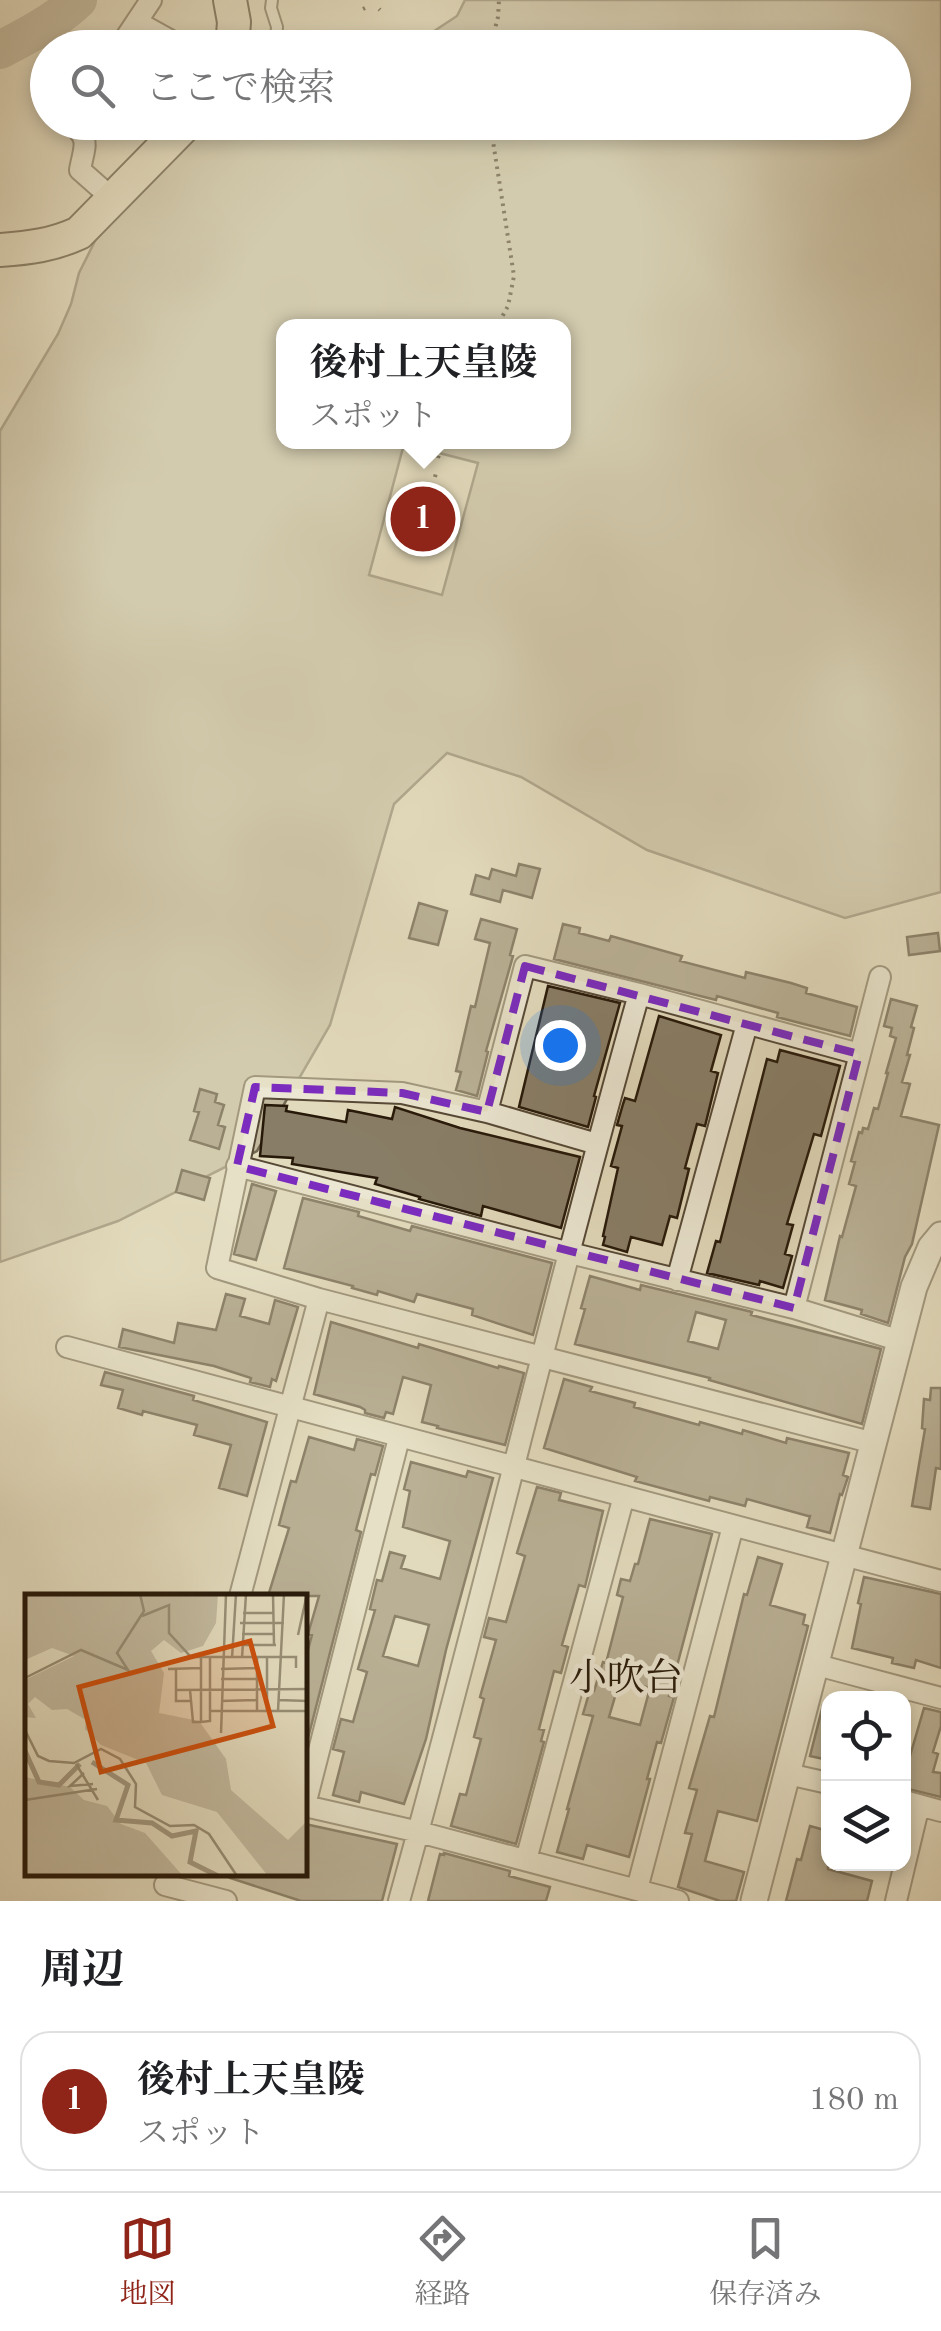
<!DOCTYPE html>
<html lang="ja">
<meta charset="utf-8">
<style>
body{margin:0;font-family:"Old Standard TT","Noto Serif JP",serif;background:#f2f2f2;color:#202124}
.controls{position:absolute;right:30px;bottom:30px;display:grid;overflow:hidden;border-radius:20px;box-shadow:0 5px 15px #0003}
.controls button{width:90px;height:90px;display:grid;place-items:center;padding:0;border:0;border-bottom:2px solid #e0e0e0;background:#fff;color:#202124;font:50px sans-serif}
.you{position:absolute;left:560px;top:1045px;width:35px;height:35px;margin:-25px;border:8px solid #fff;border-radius:50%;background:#1a73e8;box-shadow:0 0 0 15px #1a73e833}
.badge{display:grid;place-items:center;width:65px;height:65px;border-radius:50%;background:#8f2418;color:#fff;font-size:32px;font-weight:700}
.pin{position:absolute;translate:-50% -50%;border:5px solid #fff;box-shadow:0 2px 10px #0006}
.popup{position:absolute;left:276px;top:319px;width:295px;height:130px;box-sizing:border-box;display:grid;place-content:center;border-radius:20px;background:#fff;filter:drop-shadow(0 2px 8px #0005);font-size:32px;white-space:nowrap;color:#757577}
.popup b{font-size:38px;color:#202124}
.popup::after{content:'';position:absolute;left:50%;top:100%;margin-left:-20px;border:20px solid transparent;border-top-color:#fff}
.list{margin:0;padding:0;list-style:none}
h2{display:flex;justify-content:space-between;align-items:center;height:130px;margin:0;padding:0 40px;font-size:42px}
h2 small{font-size:32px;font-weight:400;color:#757577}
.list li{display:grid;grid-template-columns:65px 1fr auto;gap:30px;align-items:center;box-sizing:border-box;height:140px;margin:0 20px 20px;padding:0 20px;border:2px solid #e0e0e0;border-radius:30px}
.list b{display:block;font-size:38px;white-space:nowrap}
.list p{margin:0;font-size:32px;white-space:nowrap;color:#757577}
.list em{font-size:32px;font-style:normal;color:#757577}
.icon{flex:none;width:55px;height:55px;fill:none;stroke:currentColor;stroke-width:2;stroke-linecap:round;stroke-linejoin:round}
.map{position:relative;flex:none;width:941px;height:1901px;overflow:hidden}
.search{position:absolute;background:#fff;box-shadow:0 5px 15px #0003;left:30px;right:30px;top:30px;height:110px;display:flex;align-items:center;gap:25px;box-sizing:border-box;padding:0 35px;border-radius:55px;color:#757577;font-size:38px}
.sheet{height:290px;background:#fff}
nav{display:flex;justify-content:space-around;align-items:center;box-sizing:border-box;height:140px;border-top:2px solid #e0e0e0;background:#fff;font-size:28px;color:#757577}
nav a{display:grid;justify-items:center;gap:5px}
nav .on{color:#8f2418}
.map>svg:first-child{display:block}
.green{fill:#c2b99e;stroke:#746954;stroke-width:2.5;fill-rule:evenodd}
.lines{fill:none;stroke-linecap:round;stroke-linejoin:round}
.river{stroke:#a2987f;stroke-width:38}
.building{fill:#887d66;stroke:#271909;stroke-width:2.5;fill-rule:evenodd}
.service-casing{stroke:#564936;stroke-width:14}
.minor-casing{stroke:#564936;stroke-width:24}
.tertiary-casing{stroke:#564936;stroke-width:29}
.trunk-casing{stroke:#271909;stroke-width:36}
.path{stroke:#271909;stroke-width:4;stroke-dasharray:2.5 5;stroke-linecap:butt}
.service{stroke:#ece7d3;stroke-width:10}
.minor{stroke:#ece7d3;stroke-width:20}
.tertiary{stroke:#ece7d3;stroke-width:25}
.trunk{stroke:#e2dabc;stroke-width:32}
.marked{fill:none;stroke:#7b2cbf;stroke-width:8;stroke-dasharray:20 12;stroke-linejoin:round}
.labels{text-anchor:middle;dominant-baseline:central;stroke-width:9;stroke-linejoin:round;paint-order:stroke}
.neighbourhood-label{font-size:38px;fill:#271909;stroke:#ece7d3}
.inset-river{fill:none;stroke:#a2987f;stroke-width:5}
.inset-road{fill:none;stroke:#978d74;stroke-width:2.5}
.view{fill:#cb4f0c;fill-opacity:0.15;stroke:#cb4f0c;stroke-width:5}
.inset-edge{fill:none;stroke:#271909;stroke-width:5}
</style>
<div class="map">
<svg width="941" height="1901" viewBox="0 0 941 1901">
<rect width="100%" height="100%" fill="#e2dabc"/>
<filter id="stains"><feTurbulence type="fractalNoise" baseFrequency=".002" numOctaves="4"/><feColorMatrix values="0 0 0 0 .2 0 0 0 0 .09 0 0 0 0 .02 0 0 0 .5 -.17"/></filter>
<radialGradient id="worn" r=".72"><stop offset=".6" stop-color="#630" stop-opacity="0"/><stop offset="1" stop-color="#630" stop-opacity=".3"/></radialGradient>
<path class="green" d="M465,0H941V892L845,918L647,850L521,777L447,753L394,804L330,1025L257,1151L118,1221L0,1262V431L58,334L71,304L79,273L96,239L201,123L894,122V48L410,47L457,16ZM283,326H563V442H283ZM404,444L478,463L442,595L369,575Z"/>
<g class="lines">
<path class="river" d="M0,50C27,36 56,21 78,0"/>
</g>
<path class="building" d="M519,864L540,869L532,898L503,890L500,902L471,894L476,875L489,879L492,869L516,876Z
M419,903L447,911L438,945L409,938Z
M481,919L517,929L510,955L513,956L486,1051L488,1052L477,1096L456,1090L461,1072L456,1071L471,1006L475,1007L490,943L475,939Z
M563,924L580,928L579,933L609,941L611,936L682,956L680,961L745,978L746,972L791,983L807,988L806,993L857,1007L850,1036L777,1017L778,1013L717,996L716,1000L554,959Z
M938,933L940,951L909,955L907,937Z
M548,986L620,1003L594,1096L596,1097L588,1127L519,1107Z
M891,999L917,1006L911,1027L914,1028L907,1055H910L902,1082L910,1084L901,1116L939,1125L912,1244L905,1257L888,1323L861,1314L862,1310L825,1300L840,1236L842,1237L856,1186L849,1184L855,1162L851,1161L859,1132L862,1133L863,1128L868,1129L874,1108L878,1109L888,1073H886L896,1038L890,1036L892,1028L884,1026Z
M659,1016L721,1035L711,1071L718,1073L705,1126L697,1124L685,1168L689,1169L677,1218L670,1216L662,1245L631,1237L627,1252L603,1245L605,1237L603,1236L618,1168L611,1166L622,1126L617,1125L623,1104L625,1098L635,1101Z
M780,1050L840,1066L821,1136L814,1134L787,1224L793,1225L785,1254L792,1256L783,1288L760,1281L759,1285L707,1273L716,1241L720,1242L767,1059L777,1062Z
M200,1089L217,1094L215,1102L224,1105L218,1125L225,1127L219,1149L190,1140L199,1112L194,1111Z
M265,1105L287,1106L286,1111L346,1122L348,1110L392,1119L395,1107L460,1128L580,1157L561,1228L483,1206L481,1216L419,1199L420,1197L375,1184L377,1178L292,1164L293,1158L260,1156Z
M182,1170L210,1178L204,1200L176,1192Z
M252,1184L276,1191L256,1260L234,1254Z
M303,1198L359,1212L358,1216L410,1231L412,1226L552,1263L533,1335L472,1315L473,1309L417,1294L414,1302L378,1291L377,1295L352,1288L353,1286L284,1268Z
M590,1276L640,1290L641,1285L752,1312L751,1315L881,1349L862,1424L709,1380L710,1378L575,1344L585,1309L581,1308ZM696,1312L726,1320L718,1349L688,1341Z
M226,1294L245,1299L240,1316L269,1324L275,1300L298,1307L276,1381L272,1379L270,1387L250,1382L251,1378L214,1366L119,1347L123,1329L174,1343L178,1323L216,1330Z
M331,1322L418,1348L419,1344L498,1368L499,1366L524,1373L505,1445L437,1428L438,1426L422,1422L431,1385L403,1377L393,1414L386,1412L384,1418L365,1413V1410L360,1407L314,1394Z
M105,1372L194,1396L193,1400L267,1422L247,1496L219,1488L231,1445L194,1435L197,1425L143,1411L142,1415L118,1408L123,1390L101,1385Z
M564,1379L592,1387L590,1391L635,1403L634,1407L699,1425L700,1422L742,1434L743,1430L786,1443L787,1438L849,1453L843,1475L848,1477L842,1495L840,1494L830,1533L807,1527L810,1516H808L747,1499L745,1506L710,1497L709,1501L635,1481L637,1477L544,1448Z
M931,1388H941V1469L936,1468L930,1509L912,1506L925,1429L922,1428L924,1399L930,1400Z
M309,1437L354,1450L357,1439L383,1446L375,1475L371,1474L356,1530L361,1532L307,1742H305V1661L312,1635L308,1634L319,1596H280L269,1593L289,1528L279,1525L284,1506L291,1481L296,1482Z
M411,1462L466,1477L468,1471L493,1478L446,1650L426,1739L404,1804L361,1792L359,1802L333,1795L344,1752L333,1749L341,1719L353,1722L367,1672L358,1669L375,1610L370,1609L377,1580L382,1581L390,1552L405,1556L401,1568L440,1579L450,1541L403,1527L410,1491L404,1489ZM395,1616L429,1625L418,1666L383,1656Z
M537,1487L561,1493L559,1500L603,1511L585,1587L579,1585L562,1645L568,1647L561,1673L554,1671L539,1729L544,1730L541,1741L544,1742L516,1844L451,1826L460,1794L466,1795L481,1739L474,1737L484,1699L480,1697L496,1640L484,1637L489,1618L506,1622L525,1556L517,1553Z
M650,1519L712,1534L669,1696L674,1697L661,1743L657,1742L647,1779H650L629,1857L587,1845L583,1859L557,1852L569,1809H567L593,1716L583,1714L590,1690L594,1691L603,1662L606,1663L623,1597L617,1595L621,1579L630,1581L635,1564H638ZM620,1680L650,1688L640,1725L609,1717Z
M758,1557L782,1564L770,1605L805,1615L803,1624L808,1626L757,1821L718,1811L705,1861L744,1872L736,1901H720L678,1887L692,1834L685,1833L697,1790L689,1788L710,1716L714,1717L744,1594L747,1595Z
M864,1577L941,1594V1668L916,1660L914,1668L892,1663L893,1658L852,1648L861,1604L858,1603Z
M823,1705L828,1706V1760L810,1756Z
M924,1708L941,1712V1726L933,1752L938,1754L933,1772L941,1773V1797L904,1788V1754L910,1756Z
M305,1824L397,1844L382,1901H301L230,1878L231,1874H305Z
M810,1826L828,1831V1869L872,1881L867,1901H786L797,1859L801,1860Z
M444,1853L510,1871L509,1876L550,1887L546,1901H428L440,1854L444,1855Z"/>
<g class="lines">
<g class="service-casing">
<path id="service" d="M272,0L271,8L277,27L275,48"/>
</g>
<g class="minor-casing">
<path id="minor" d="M137,22L184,48
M119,48L151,0
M69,122C92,139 84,146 80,170L114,200
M487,1112L525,966L639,994L859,1054
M597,1144L487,1112L402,1093L255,1087L217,1268L319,1299L874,1443
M237,1166L570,1253L794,1308L901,1341
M677,1280L747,1024
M794,1308L880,977
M67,1347C358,1426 650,1502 941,1581
M240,1596L319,1299
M817,1665L941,1698
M788,1774L828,1783
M904,1801L941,1811
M305,1805L399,1438
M305,1806L419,1832L678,1901
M526,1860L624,1496
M165,1885L226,1901
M637,1889L733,1526
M399,1901C483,1600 554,1295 639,994
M896,1901L919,1805"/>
</g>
<g class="tertiary-casing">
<path id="tertiary" d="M754,1901L914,1287L931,1247L941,1235"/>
</g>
<g class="trunk-casing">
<path id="trunk" d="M230,0L234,22L232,48
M0,250C29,248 53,245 79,233L188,122"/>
</g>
<path class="path" d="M363,9L365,8
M379,9L380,10
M490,48L498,17L499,0
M490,122L514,276L508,306L497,326
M438,458L443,442
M435,477L436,473"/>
<use href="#service" class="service"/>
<use href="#minor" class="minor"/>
<use href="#tertiary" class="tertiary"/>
<use href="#trunk" class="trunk"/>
</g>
<path d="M0 0H941V1901H0ZM525,966L859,1054L794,1308L237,1166L255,1087L402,1093L487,1112Z" fill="#e2dabc" fill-opacity=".55" fill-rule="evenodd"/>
<path class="marked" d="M525,966L859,1054L794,1308L237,1166L255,1087L402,1093L487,1112Z"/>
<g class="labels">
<g class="neighbourhood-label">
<text x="626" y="1680">小吹台</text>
</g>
</g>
<g transform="translate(25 1594)">
<rect width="282" height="282" fill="#e2dabc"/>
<path d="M0,0H193L191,29L178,52L156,59L139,46L126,57L139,79L134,119L174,127L201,165L206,196L263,246L282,227V282H243L192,218L137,201L121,169L76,151L60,135L61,126L42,115L27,116L10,103L3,110L11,124L0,123V86L49,62L27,54L0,66ZM0,183L45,193L59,206L82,212L96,230L120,239L158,282H0Z" fill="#c2b99e"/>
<path class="inset-river" d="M0,157L14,188L34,191L55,170M67,168L103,191L91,226L127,229L147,242L171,237L165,268L193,282"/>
<path class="inset-road" d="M248,0L249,50M218,19H249M117,22L144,11V39L166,63H271V74M215,29H259M217,40H249M273,41L282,0M217,51H251M176,64V128M207,64L211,0M217,64L221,0M232,64V117M242,64V117M143,75L175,74M151,75V107H165M196,75L231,74M0,84L56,56L103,76L92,59L119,17L115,0M196,85H231M151,96L283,95M165,96L168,128H176M253,106L283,107M196,107L232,106M186,117H283M253,117L259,0M176,128L185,127V64M0,136L13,162L24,167L49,169L76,155L95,165L111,190L110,213L145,232L169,231L184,240L212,282M196,139L201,0M51,170L73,206M59,179L45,192L68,190M0,206L72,195"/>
<path class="view" d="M225,47L248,132L76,178L54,93Z"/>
<rect width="282" height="282" class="inset-edge"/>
</g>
<rect width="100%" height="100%" filter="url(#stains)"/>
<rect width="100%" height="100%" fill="url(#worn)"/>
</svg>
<div class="controls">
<button><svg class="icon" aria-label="locate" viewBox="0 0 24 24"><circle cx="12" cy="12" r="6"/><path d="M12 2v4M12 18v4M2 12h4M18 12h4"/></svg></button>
<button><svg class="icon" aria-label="layers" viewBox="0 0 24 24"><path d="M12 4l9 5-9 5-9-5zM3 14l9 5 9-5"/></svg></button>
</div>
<div class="you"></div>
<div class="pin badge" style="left:423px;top:519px">1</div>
<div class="popup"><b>後村上天皇陵</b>スポット</div>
<div class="search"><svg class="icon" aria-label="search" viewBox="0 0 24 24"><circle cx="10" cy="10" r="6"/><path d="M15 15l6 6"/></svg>ここで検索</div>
</div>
<section class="sheet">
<h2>周辺<small></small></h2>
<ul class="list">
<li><span class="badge">1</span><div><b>後村上天皇陵</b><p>スポット</p></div><em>180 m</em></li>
</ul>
</section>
<nav>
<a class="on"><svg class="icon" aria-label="map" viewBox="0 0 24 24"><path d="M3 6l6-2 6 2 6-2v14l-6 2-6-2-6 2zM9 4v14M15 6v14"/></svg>地図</a>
<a><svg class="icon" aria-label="directions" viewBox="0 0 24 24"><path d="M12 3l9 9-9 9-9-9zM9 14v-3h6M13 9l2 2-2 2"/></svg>経路</a>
<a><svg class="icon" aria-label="saved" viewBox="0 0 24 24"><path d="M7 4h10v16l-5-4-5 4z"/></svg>保存済み</a>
</nav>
